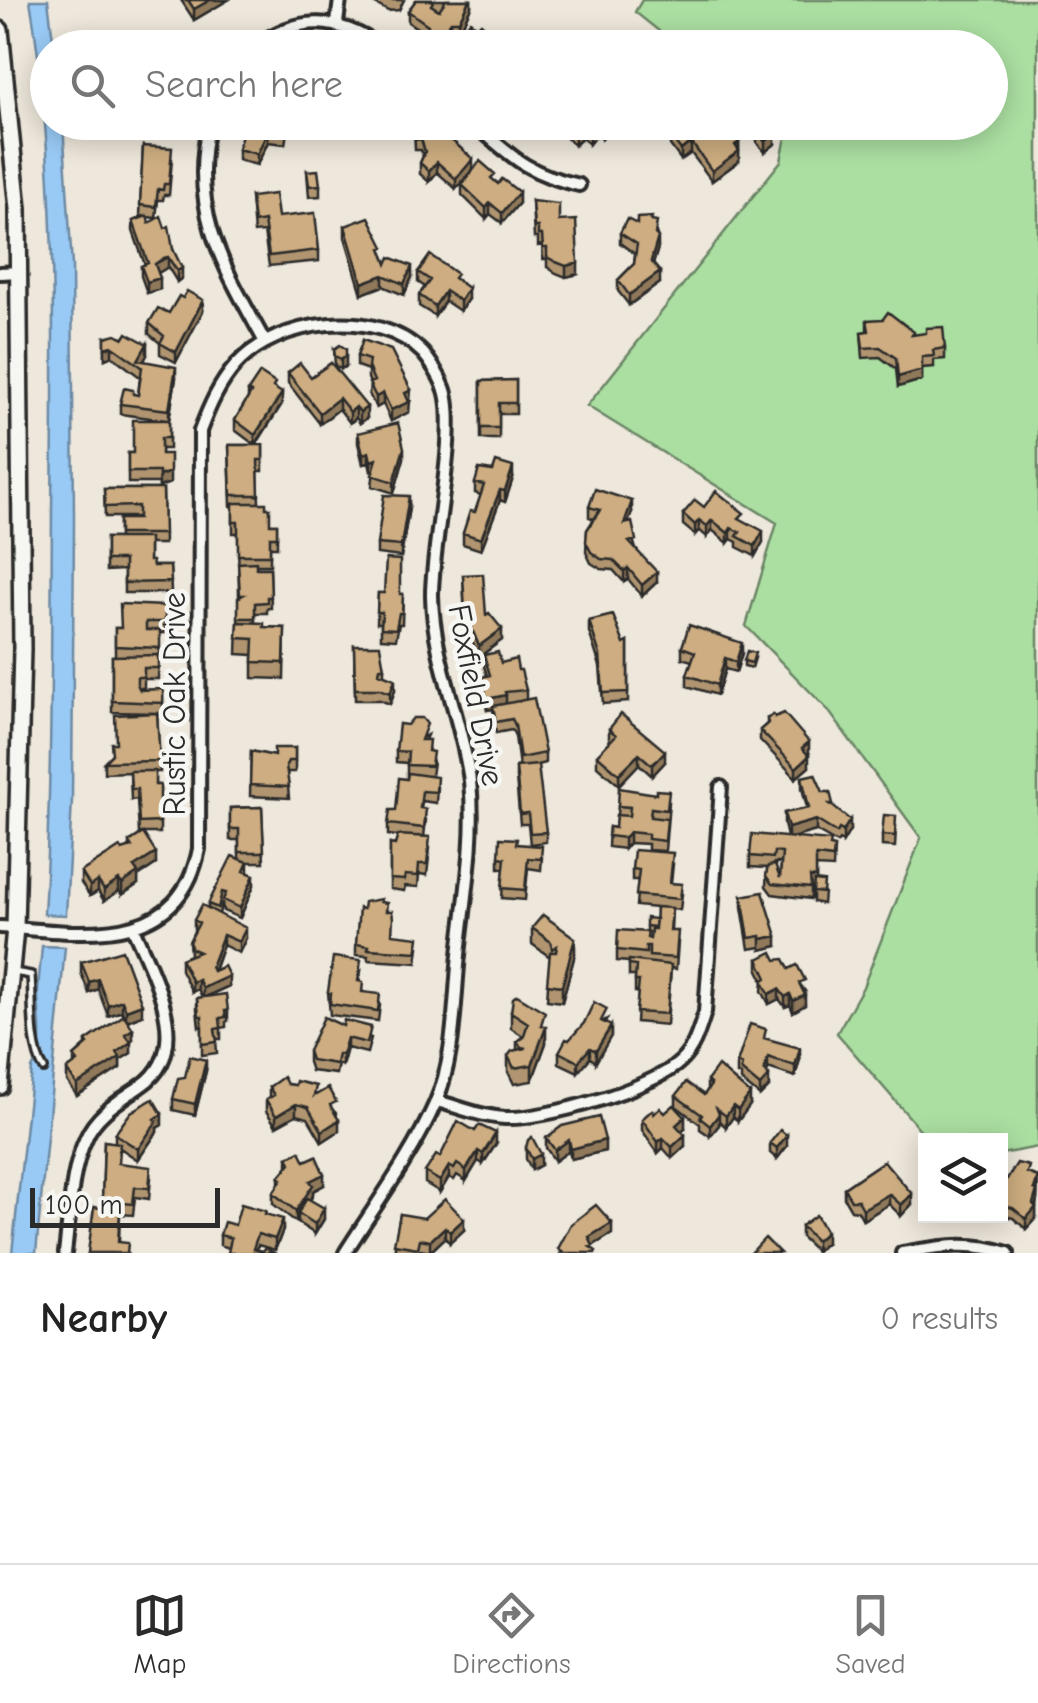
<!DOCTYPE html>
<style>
body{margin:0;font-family:"Comic Neue",sans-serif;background:#f2f2f2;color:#222}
.controls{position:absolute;right:30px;bottom:30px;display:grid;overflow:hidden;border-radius:0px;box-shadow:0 5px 25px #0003}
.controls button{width:90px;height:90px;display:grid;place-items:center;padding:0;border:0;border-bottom:2px solid #e0e0e0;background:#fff;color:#222;font:50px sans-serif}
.scale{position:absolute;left:30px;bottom:25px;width:190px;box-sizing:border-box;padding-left:10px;border:5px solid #2b2b2b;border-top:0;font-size:28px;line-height:35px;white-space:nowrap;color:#2b2b2b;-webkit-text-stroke:8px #f6f6f2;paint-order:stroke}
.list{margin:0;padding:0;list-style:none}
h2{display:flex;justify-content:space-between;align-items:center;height:130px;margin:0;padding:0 40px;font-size:42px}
h2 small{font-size:32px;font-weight:400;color:#767676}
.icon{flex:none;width:55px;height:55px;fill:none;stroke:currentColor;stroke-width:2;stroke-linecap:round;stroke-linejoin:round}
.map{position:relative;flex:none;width:1038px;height:1253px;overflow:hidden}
.search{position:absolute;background:#fff;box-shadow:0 5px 25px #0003;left:30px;right:30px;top:30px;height:110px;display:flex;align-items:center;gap:25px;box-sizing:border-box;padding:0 35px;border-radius:55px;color:#767676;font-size:38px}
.sheet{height:310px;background:#fff}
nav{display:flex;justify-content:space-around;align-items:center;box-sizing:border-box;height:140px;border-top:2px solid #e0e0e0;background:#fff;font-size:28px;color:#767676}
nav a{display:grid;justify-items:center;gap:5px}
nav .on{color:#2b2b2b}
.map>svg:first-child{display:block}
.green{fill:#abdfa1;stroke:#6b8566;stroke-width:2.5}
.water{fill:#99caf5;stroke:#6d8aa4;stroke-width:2.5}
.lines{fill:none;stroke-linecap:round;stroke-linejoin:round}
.lane-casing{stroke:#2b2b2b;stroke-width:12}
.street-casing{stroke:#2b2b2b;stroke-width:18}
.secondary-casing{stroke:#2b2b2b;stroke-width:22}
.lane{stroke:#f6f6f2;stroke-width:5}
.street{stroke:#f6f6f2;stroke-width:10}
.secondary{stroke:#f6f6f2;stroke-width:15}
.wall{fill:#b0956f;stroke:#2b2b2b;stroke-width:2.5;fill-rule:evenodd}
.shaded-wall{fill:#90795a;stroke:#2b2b2b;stroke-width:2.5}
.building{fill:#cdad81;stroke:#2b2b2b;stroke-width:2.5}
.labels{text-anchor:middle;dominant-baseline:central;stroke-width:9;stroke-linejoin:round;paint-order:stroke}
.street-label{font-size:32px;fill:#2b2b2b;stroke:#f6f6f2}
</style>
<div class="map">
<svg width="1038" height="1253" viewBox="0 0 1038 1253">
<rect width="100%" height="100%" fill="#eee7db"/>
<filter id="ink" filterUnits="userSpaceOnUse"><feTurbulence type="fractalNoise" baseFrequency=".01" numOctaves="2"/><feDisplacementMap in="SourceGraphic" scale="20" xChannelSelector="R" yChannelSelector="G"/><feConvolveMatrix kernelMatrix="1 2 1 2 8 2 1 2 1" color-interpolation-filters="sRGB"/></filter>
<g filter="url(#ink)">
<path class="green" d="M642,0H1038V1147L1001,1154L1000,1140H929L837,1033L863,987L921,838L828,710L746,626L777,523L587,406L781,161L787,132L775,123L990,122V48L679,47L635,12Z"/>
<path class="water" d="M30,0H48L54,47L48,48V122L63,123L72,266L74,519L72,800L66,915L44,914C52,779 51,645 52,510C54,345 57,162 30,0Z
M42,946L65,947L36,1253H12L32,1069C45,1047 39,1020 38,996C38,979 41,962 42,946Z"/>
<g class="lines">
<g class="lane-casing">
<path id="lane" d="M14,972L31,975C33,1000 30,1049 44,1069"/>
</g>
<g class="street-casing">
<path id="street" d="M337,23L340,0
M254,48C299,13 338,17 383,48
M209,122C188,211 224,267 265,342
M472,122C511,156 527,174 579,185
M0,273L19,272
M0,927C78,932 178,953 199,849L200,431C209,407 219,384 236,365C277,319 378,306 423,353C430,361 439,375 443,385C461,421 431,547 432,596C433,659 462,719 470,781C476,838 465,898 459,955C454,1003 455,1059 435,1104C412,1156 376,1204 345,1253
M437,1101C459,1107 482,1117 505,1118C544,1120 654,1088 681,1061C695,1047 699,1030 705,1012L721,787
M65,1253C70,1216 70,1172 86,1138C96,1114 121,1100 142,1085C195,1048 152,973 133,928
M902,1253C940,1246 971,1241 1008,1253"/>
</g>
<g class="secondary-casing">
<path id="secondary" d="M0,30L18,209L22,649L15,928L0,1086"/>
</g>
<use href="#lane" class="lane"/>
<use href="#street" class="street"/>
<use href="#secondary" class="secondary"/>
</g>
<path class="wall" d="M181,0H228L194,20Z
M368,0H404L399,10L388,11Z
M416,0H471V7L459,32L451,31L440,46L426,39V34L408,22V11Z
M245,122H289L285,144L268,142L257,165L238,160V149Z
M377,122H403V130L379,133Z
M416,122H436V130L432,135V138L473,169L456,189L437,172L429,182L420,174V163L423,156L421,150H415L414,124Z
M555,122H614V125L602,139L597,134L589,144L582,138L575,145L555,129Z
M719,127L739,142V161L712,181L691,153L681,160L670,145V135Z
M757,132L775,144L765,152L757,143Z
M143,146L172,159L169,195H164L163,200H158L156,218L147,217L149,223L173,249L182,278L177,282L168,267L164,269L158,273L160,289L147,293L141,276V266L145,265L133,231V221L144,216H140Z
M307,171L320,185V196L309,197Z
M495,181L519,203L502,223L490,214L486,219L462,195V185Z
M251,197L319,250V261L269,266L264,232L254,233Z
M532,201L559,221L578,274L566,277L556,273L547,267V259H543L542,245L538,246V238H534Z
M652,221L657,235L658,248L653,264L660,283L629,305L618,291V280L634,264L635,254L620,243V233L637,224Z
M345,226L384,256L387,264L412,277L404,295L383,286L362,294L345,237Z
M418,272L457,280L468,299L460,311L445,301L435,316L419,306V295L425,287L418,282Z
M203,311L176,362L160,354V343L149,334V323L169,313Z
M867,320L914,334L945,348V359L934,360V367L922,368V380L898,387L896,369L880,357L863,358L861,332L867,331Z
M105,337L147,355L144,361L176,378L169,420V449H161V454L170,483L159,487V483H128V453H133L165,420L120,414V404L133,394L138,395L140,377L112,356L105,359Z
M363,340L411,401L409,402V412L391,421L383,404L376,408L369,394L370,383L368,378V370L357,366V356Z
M334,349L346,366L341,369L335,367Z
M331,363L367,418L360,423L356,418L350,423L339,409L320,424L288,383V373L311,377Z
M516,380V414H499V439H481V381Z
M275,389L282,404L256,445H263V471H258L259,503L266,508L270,524H277V547H270V565H256V568H270L271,608H267V613H255V623L264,627L285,628L284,679L253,678V655L237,654L239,597L238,533H233V506H231L229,445H255L235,430V420L248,398V391Z
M358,433L404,458L394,493L372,486L374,470L371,471L369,463L363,464L358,443Z
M513,478L505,502L500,500L481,550L463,544V533L475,512L481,495L475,493V483Z
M104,489H163L164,544H149V561L153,566H170L171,593H124V570L106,571V538H119V519H138V517H105Z
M409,507L401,557L377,554V544Z
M589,507L632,512L628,523L636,549L657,582L642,596L628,579L624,582L613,570L601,569L591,563L586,552L587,530L594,519L589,517Z
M704,507L744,521L763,542L755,556L737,547V542L731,539L728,543L712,530L707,537L699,530L695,535L683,525V514Z
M463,575L502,640L479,657L465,623Z
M378,593L403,594L402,624H399L396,639L381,638V623H377Z
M165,606V633H160L158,679H144V688H139L140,690L163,689V714L157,713L160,772H155V785H160V833H143L156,864L138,876V884L122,895L119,891L104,901L98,891L90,896L81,883V872L122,850L129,848V842L143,833H139L137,799L131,800L130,772L104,773V762L112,754L116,743L153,713L112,712V656H115V628H121Z
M589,621L624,644L628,642V702L603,704L600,666L589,632Z
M354,645L384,668V675L395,690L390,704L380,700H355Z
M682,647L742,653L736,672L725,669L717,695L687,686V675L692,661L682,658Z
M484,655L518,670L526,690V700L545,753V763L533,766L546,832V842L530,844L528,824H520L516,778V767H519L515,736L512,730L496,733L493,709L487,710L482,688V677L487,676L484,666Z
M755,658L752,668L744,666V661Z
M767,719L809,753L807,754L809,767L796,778L760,740V730L767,724Z
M609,729L665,762L652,776L639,764L619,785L597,766V755L611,741L609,740Z
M427,735L425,740L433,762L431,776L437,787L436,803L422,801L421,809L426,820L424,837L430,848L427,875L419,874L418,887L405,886L404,891L390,889V844L395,845L398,836L388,835V824L396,810L407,779V763L396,762V751Z
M295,748V772H288L287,774L289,798L250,796L251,751L274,756Z
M802,777L823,792L833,804V807L850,830L843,842L839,840L837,843L816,831L792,837L834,847L833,868L816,867V881L824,893L823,904L813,902V888H811V899L772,894L766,886L767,868L750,867V856L787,837L784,824V813L807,808L802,788ZM774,863H781L780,878L773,865Z
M669,802L665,851L648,850V844L629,843L624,849L608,847L609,827L615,828L618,806Z
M262,807L264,862H248V872L254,885L240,918L223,911L222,902L219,914L246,938L239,953L223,945L214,971L229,986L205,997L228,1011V1021L226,1022V1027L221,1028V1039H216L217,1053L202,1055V1027H199L197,1009V998L202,997L198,989L192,992L181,970V959L190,955L189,942L194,931V920L208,908V904L239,858V840H230V808Z
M896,827L895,847L882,846V835Z
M516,844L542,857L541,870L528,868L525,900L502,898L504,868H499V857Z
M673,864L671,883L682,894L680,910L672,909L671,931L678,942L676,969L671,968L667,1025L636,1022L638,992H635V976H629V962L617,961V950L646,931V926L656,919V908L636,906L638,880H632V869Z
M742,896L777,946L761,950V947L749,949L742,907Z
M380,902L387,911L393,934L419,947L417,963L368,960V956L356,955V944L363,909Z
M532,928L575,954L562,1002L547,1000L550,957L532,944Z
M758,959L789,969L805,991H804L805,1005L793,1012L790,1005L785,1007L779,999L769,1004L762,991L763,980L758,970Z
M81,962L142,1015L127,1021L133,1039L130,1041L131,1053L120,1060V1068L77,1096L67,1081V1070L74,1065V1056L86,1045V1041L124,1016L122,1011L108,1016L98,989L89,993L81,973Z
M361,971L359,981L363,993L380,1005L378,1021L330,1015L328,992Z
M511,1012L545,1027L546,1043L532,1081L514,1084L508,1072V1056L517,1050V1041L523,1036L511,1028Z
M607,1019L605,1023L611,1036L596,1062L590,1058L578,1072L559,1063V1052L569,1040Z
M343,1026L371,1038L367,1053L347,1048L342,1066L338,1064L336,1074L311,1071L308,1062V1051Z
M766,1039L800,1059L795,1077L768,1068L767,1073L769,1087L760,1096L741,1081V1075L737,1074V1063Z
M206,1071L195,1115L173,1110V1099Z
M707,1081L750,1105L738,1121L733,1117L726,1127L719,1121V1125L710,1136L700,1129V1124L676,1106V1096L704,1095L707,1091Z
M287,1084L316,1094L336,1113L339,1131L322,1142L308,1118L296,1115L276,1126L266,1111V1100L269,1098V1087Z
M665,1113L685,1128L681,1131L685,1146L672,1158L663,1148L658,1153L642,1130V1119L654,1114Z
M162,1125L157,1128V1132L138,1160L120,1148L119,1163L151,1178L149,1199L135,1197L133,1215L120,1214L119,1242L128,1253H88L102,1208L104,1141L115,1143V1134Z
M546,1138L605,1151L571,1159L569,1151L555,1161L546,1148Z
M770,1143L787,1146L777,1159L770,1153Z
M496,1144L483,1164L478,1161L466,1181L457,1175L454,1180L449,1177L440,1192L425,1183V1172L440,1157Z
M526,1148L541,1165L532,1170L526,1159Z
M288,1157L305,1161L324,1185L313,1191V1195L310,1200L324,1219L315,1234L298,1223V1219L296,1222L273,1204V1193L279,1184V1177L288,1166Z
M884,1161L912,1204L901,1216L889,1204L863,1220L858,1211L851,1210L844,1198V1188Z
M1029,1174L1038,1177L1037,1200L1036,1206V1218L1026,1229L1013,1218L1000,1215V1177L1007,1179Z
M400,1214L464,1230L450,1243L445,1238L430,1252L420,1250L419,1253H394Z
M266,1215L283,1230L275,1250L258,1245L256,1249L229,1248L220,1245V1235L235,1225Z
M801,1226L826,1243L816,1251L801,1237Z"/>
<path class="shaded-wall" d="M210,0H228L194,20V9Z
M469,0H471V7L459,32V21Z
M451,21V31L440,46V35Z
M493,34V45L490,48H482Z
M433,122H436V130L431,136V125Z
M607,122H614V125L602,139V128Z
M597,124V134L589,144V133Z
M582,128V138L575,145V134Z
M268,131V142L257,165V154Z
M775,134V144L765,152V142Z
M691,142V153L681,160V150Z
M739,142V161L712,181V171Z
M473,159V169L456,189V179Z
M437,162V172L429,182V171Z
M519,192V203L502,223V213Z
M490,203V214L486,219V208Z
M658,237V248L651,271V261Z
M168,257V267L155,275V264Z
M578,263V274L566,277V266Z
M412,266V277L404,295V284Z
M182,268V278L177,282V271Z
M660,272V283L629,305V295Z
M383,275V286L362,294V283Z
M160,278V289L147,293V282Z
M468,288V299L460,311V301Z
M445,291V301L435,316V306Z
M203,300V311L176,362V352Z
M147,344V355L141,366L138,360Z
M112,346V356L105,359V348Z
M346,356V366L341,369V359Z
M176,367V378L169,420V410Z
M922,370V380L898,387V377Z
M411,390L409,412L391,421V410L405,393Z
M282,393V404L255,445V435Z
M383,393V404L376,408V397Z
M339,398V409L320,424V413Z
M356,407V418L350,423V412Z
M367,407V418L360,423V412Z
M404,448V458L394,493V482Z
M369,452V463L363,464V454Z
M377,459V469L371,471V461Z
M513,467V478L505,502V491Z
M170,472V483L159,487V476Z
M500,490V500L481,550V539Z
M409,496V507L401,557V546Z
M632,501V512L624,535V524Z
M699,520V530L695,535V525Z
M712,520V530L707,537V526Z
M731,528V539L728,543V533Z
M763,531V542L755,556V546Z
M628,568V579L624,582V571Z
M657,572V582L642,596V585Z
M502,629V640L479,657V646Z
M742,643V653L736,672V662Z
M725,658V669L717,695V685Z
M395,679V690L390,704V693Z
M506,695V706L487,710V699Z
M809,742V753L802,759V748Z
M665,751V762L652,776V765Z
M639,754V764L619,785V774Z
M809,756V767L796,778V768Z
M816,820V831L788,839V828Z
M850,820V830L843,842V831Z
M629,832V843L624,849V838Z
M156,853V864L138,876V884L122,895V884L134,867Z
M254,875V885L240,918V908Z
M119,880V891L104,901V890Z
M98,881V891L90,896V886Z
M246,928V938L239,953V942Z
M223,935V945L211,978V967Z
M777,936V946L761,950V939Z
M575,938V954L562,1002V986Z
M229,976V986L203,998V988Z
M98,979V989L89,993V982Z
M198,979V989L192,992V982Z
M779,989V999L769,1004V994Z
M790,994V1005L785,1007V997Z
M805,995V1005L793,1012V1001Z
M122,1000V1011L108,1016V1005Z
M142,1004V1015L126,1021V1010Z
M611,1026V1036L596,1062V1051Z
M546,1027V1043L532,1081V1065Z
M133,1029V1039L125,1044V1034Z
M347,1038V1048L342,1066V1055Z
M131,1042V1053L120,1060V1068L77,1096V1085L117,1052Z
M590,1048V1058L578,1072V1062Z
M800,1048V1059L795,1077V1066Z
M768,1057V1068L764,1081L769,1076V1087L760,1096V1086Z
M206,1060V1071L195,1115V1104Z
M750,1094V1105L738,1121V1110Z
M296,1104V1115L276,1126V1116Z
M733,1106V1117L726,1127V1116Z
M162,1114V1125L157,1128V1132L138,1160V1149L155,1119Z
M719,1114V1125L710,1136V1126Z
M685,1117V1128L676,1136V1125Z
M339,1120V1131L322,1142V1131Z
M496,1133V1144L483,1164V1154Z
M685,1135V1146L672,1158V1147Z
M787,1135V1146L777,1159V1148Z
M663,1138V1148L658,1153V1142Z
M569,1140V1151L555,1161V1150Z
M605,1140V1151L571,1159V1149Z
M478,1151V1161L466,1181V1170Z
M541,1154V1165L532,1170V1159Z
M449,1166V1177L440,1192V1181Z
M324,1174V1185L313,1191V1195L300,1215L298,1213L296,1222V1211L310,1181Z
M1038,1177L1037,1200L1035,1208L1036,1207V1218L1026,1229V1219Z
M889,1194V1204L863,1220V1209Z
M912,1194V1204L901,1216V1205Z
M324,1208V1219L315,1234V1224Z
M283,1219V1230L275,1250V1239Z
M464,1219V1230L450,1243V1232Z
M612,1223V1234L589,1248V1237Z
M445,1227V1238L430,1252V1241Z
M826,1232V1243L816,1251V1241Z"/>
<path class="building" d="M188,0H210L194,9Z
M416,0H434L431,5L439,10L446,0H469L459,21H451L440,35L426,28L428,25L408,11Z
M470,21L477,27L481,23L493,34L482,46L487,48H458L466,38L460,33Z
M245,122H288L285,133L268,131L257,154L238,149Z
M418,122H433L431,125L432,138L439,129L473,159L456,179L437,162L429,171L420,163L425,152L421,139L415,140L414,124Z
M559,122H607L602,128L597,124L589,133L582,128L575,134Z
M687,122H716L719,127L726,123L739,142L735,145L739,151L712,171L691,142L681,150L670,135Z
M767,125L775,134L765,142L757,132L761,126Z
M143,146L172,148L169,184H164L163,190L158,189L156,207L140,205Z
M480,161L495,174L491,178L498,184L502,179L519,192L502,213L490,203L486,208L462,185Z
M318,170L320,185L309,186L307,171Z
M275,194L278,217L315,213L319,250L269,256L264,221L254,223L251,197Z
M532,201L559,204V221L576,220L578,263L566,266L556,262L547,257V248H543L542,235H538V227H534Z
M147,216L149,223L161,216L165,228L169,226L173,249L182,268L177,271L168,257L164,258L155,264L160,278L147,282L141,266L148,263L133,221Z
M369,217L384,247L381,248L387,264L390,257L412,266L404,284L383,275L362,283L345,226Z
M652,217L651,221L657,222L655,234L658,237L651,261L660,272L629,295L618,280L634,264L637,244L620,233L627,219L637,224V218Z
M430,255L457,274L454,278L468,288L460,301L445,291L435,306L419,295L430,280L418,272Z
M187,291L203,300L176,352L160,343L164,336L149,323L158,308L169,313L179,296L183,298Z
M888,312L914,332L912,335L926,333V328L943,327L945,348L933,350L934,356L922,357V370L898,377L896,358L880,347L863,348L861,332L869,331L867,320L883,319Z
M127,333L147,344L138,360L176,367L169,410L120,404L124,388L133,390V394L138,395L142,367L112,346L105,348V337L116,334L124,338Z
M363,340L391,350L411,390L405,393L409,402L391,410L383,393L376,397L369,383L374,381L368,367L369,360L357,356Z
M340,345L346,349V356L341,359L335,356L334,349Z
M300,363L311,377L331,363L367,407L360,412L356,407L350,412L339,398L320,413L288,373Z
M260,373L275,383L273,387L282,393L255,435L235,420L251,393L248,391Z
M516,380V403H499V428H481V381Z
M133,420H169V438H161V454H170V472L159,476V472H128V453H133Z
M398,423L404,448L394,482L372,475L377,459L371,461L369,452L363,454L358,433Z
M229,445H263V460H258L259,495H231Z
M496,462L513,467L505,491L500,490L481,539L463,533L470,511L475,512L484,485L475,483L479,469L493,471Z
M104,489H163L164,534H119V519H138V506L105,507Z
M595,489L632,501L624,524L632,522L636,540L629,542L657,572L642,585L628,568L624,571L613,560L601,559L591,552L586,542L587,530L600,510L589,507Z
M716,491L744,513L739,518L763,531L755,546L737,536L740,532L731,528L728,533L712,520L707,526L699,520L695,525L683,514L695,500L704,507Z
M384,495L409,496L401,546L377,544Z
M233,503H266V508H270V524H277V537H270V555H238V522H233Z
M106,538H149V561H152L153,566H170L171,582L124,583V560H106Z
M386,559L400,560V594H403L402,613H399L396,629L381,628L382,612H377L378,593H384Z
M256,562V568H270L271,597H267V602L255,603V618H238V598L243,595H240L238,563Z
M483,574L486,615L489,613L502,629L479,646L465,612L463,575Z
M120,604L165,606V622H146V630H160V648L115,646V628H121Z
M613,615L624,644L628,642V692L603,693L600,655L589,621Z
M238,622L264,623V627L285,628L284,663L253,662L254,639L237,638Z
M689,625L742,643L736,662L725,658L717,685L687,675L695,652L682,647Z
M354,645H380L384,668H380L379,673L395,679L390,693L380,689H355Z
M747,651L755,653L752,663L744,661Z
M498,652L501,663L516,659L518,670H521L526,690L505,692L506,695L487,699L482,677L490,675L484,655Z
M158,655V668H144V677H137V684L140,690L163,689V703L112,701V656Z
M534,698L545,753L520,758L515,725L512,719L496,722L493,706Z
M157,713L160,761L104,762L112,754L111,743H116L115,715Z
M784,713L809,742L802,748L809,756L796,768L760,730L768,723L767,719L773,714L775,717Z
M621,714L665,751L652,765L639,754L619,774L597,755L616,735L609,729Z
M413,718H422L427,724L421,740H429L428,751L433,752L431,766L407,765L408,752L396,751L399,724L407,725Z
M274,748H295V761H288L286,766L289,787L250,785L251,751L274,756Z
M538,765L546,832L530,833L528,813L520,814L516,767Z
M130,771H155V785H160V822L139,823L137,789H131Z
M408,773L437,777L436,792L422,791L420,808L426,809L424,828L388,824L390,810H396L399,778L407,779Z
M815,774L823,792H830L833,804H830L850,820L843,831L839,829L837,833L816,820L788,828L784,813L809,808L802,777Z
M619,788L656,794V790L669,791L667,810L651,808L650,817L667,819L665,841L648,839V834L629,832L624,838L608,836L609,827L615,828L616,815L629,816L630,807L618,806Z
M262,807L264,852H239V829H230V808Z
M884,815L896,816L895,836L882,835Z
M143,833L156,853L134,867L138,873L122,884L119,880L104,890L98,881L90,886L81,872L120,847L122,850L132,847L129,842Z
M752,834L831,841L830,846L834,847L833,858L816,856V878L810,877L811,888L772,884L766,876L768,866L775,865L780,878L782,853L774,852L773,858L750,856Z
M398,835L430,837L427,864H419L418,876L405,875L404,880L390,879V844L395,845Z
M500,838L517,839L516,844L542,846L541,859L528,858L525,890L502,888L505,858L499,857Z
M634,850L673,853L670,883L682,884L680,899L636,895L639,870L632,869Z
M232,856L248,862L244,871L254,875L240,908L223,900L226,893L222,892L218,908L208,904Z
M814,881L824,882L823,893L813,892Z
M763,892L777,936L761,939V936L749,938L742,896Z
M381,899L380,902L387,903L386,911H392L393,918L392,934L419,937L417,952L368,949L369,946L356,944L359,908L363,909L364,902Z
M202,905L246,928L239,942L223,935L211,967L213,971L224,966L229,976L203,988L198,979L192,982L181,959L199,952L192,949L189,942L199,923L194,920Z
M656,907L672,908L670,931H678L676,958L649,956V946H646V953L617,950L618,930L648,932L647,938L650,939L651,929H655Z
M543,915L575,938L562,986L547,984L550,952H556L557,946L552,949L551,942L532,928Z
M646,918L656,919L655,927L646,926Z
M122,950L142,1004L126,1010L122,1000L108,1005L98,979L89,982L81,962Z
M772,952L776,960L784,959L789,969L797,965L805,980L799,983L805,995L793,1001L790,994L785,997L779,989L769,994L762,980L767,978L758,959Z
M333,957L361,960L358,981L363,982L362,992L380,994L378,1011L330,1004L331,993L328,992Z
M629,960L671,965L667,1014L636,1012L639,981H635L636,966L629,965Z
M226,994L228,1011H225L226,1017L220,1018L221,1028L215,1029L217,1042L202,1044V1016H199L197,998Z
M517,995L545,1012L541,1025L546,1027L532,1065L514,1068L508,1056L512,1051L526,1048L521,1047L517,1041L523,1038L528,1023L511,1012L513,998Z
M594,1002L607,1009L601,1021L611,1026L596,1051L590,1048L578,1062L559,1052L566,1039L569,1040L584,1023Z
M124,1015L133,1029L125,1034L131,1042L117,1052L120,1057L77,1085L67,1070L78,1062L74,1056L88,1044L86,1041Z
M324,1017L343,1026L344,1020L371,1027L367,1043L347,1038L342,1055L338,1054L336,1064L311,1060L308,1051Z
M750,1024L766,1029L764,1038L800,1048L795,1066L768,1057L764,1071L769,1076L760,1086L741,1070L742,1065L737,1063Z
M190,1056L206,1060L195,1104L173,1099L178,1078L185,1077Z
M718,1066L750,1094L738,1110L733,1106L726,1116L717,1109L719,1114L710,1126L700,1118L702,1115L676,1096L686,1082L704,1095L711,1085L707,1081Z
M283,1077L287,1084L295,1085L296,1081L316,1086L314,1096L328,1088L336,1102L330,1105L339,1120L322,1131L308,1107L296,1104L276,1116L266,1100L274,1095L269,1087Z
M153,1099L162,1114L155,1119L157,1121L138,1149L115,1134L131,1112Z
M674,1105L685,1117L676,1125L685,1135L672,1147L663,1138L658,1142L642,1119L652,1110L654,1114L660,1108L665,1113Z
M599,1117L605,1140L571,1149L569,1140L555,1150L546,1138L562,1126Z
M458,1121L475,1131L479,1125L496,1133L483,1154L478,1151L466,1170L457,1164L454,1169L449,1166L440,1181L425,1172L436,1155L440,1157Z
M780,1130L787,1135L777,1148L770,1143Z
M532,1137L541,1154L532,1159L526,1148L528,1140Z
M104,1141L120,1143L118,1163L151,1167L149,1188L135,1187L133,1204L102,1201Z
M300,1151L305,1161L316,1156L324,1174L310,1181L313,1185L296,1211L273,1193L282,1179L279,1177L291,1163L288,1157Z
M884,1161L912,1194L901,1205L889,1194L863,1209L858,1200H851L844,1188Z
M1017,1163L1029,1166L1027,1173L1038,1177L1034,1189L1037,1190L1033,1204L1036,1207L1026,1219L1013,1208L1000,1204V1177L1007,1179Z
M307,1198L324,1208L315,1224L298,1213Z
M445,1199L464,1219L450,1232L445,1227L430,1241L420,1239L418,1248L394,1244L400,1214L424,1218Z
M241,1204L266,1211L265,1214L283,1219L275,1239L258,1234L253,1249L263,1251L265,1248L274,1253H228L231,1238L220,1235L224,1222L235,1225Z
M596,1205L612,1223L589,1237L593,1246L590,1247L596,1251L595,1253H561L562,1252L558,1249L571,1224Z
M94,1207L120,1211L118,1242L128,1243L127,1253H88Z
M816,1215L826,1232L816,1241L801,1226Z
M765,1238L780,1253H751Z"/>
</g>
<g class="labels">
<g class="street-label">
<text transform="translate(476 695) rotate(79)">Foxfield Drive</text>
<text transform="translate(174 704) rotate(-90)">Rustic Oak Drive</text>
</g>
</g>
</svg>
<div class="controls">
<button><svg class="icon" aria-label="layers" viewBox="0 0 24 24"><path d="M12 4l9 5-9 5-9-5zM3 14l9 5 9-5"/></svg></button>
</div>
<div class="scale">100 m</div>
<div class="search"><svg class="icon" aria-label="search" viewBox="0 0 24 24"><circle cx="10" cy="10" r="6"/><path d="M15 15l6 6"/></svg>Search here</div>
</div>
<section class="sheet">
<h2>Nearby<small>0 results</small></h2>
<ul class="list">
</ul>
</section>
<nav>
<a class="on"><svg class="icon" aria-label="map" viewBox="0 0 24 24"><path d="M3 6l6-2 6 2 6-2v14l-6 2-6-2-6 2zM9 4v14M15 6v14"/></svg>Map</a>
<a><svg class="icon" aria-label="directions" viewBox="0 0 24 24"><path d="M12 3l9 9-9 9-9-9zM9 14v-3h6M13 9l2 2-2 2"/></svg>Directions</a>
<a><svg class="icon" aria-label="saved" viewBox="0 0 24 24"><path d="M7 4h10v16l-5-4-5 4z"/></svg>Saved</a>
</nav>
